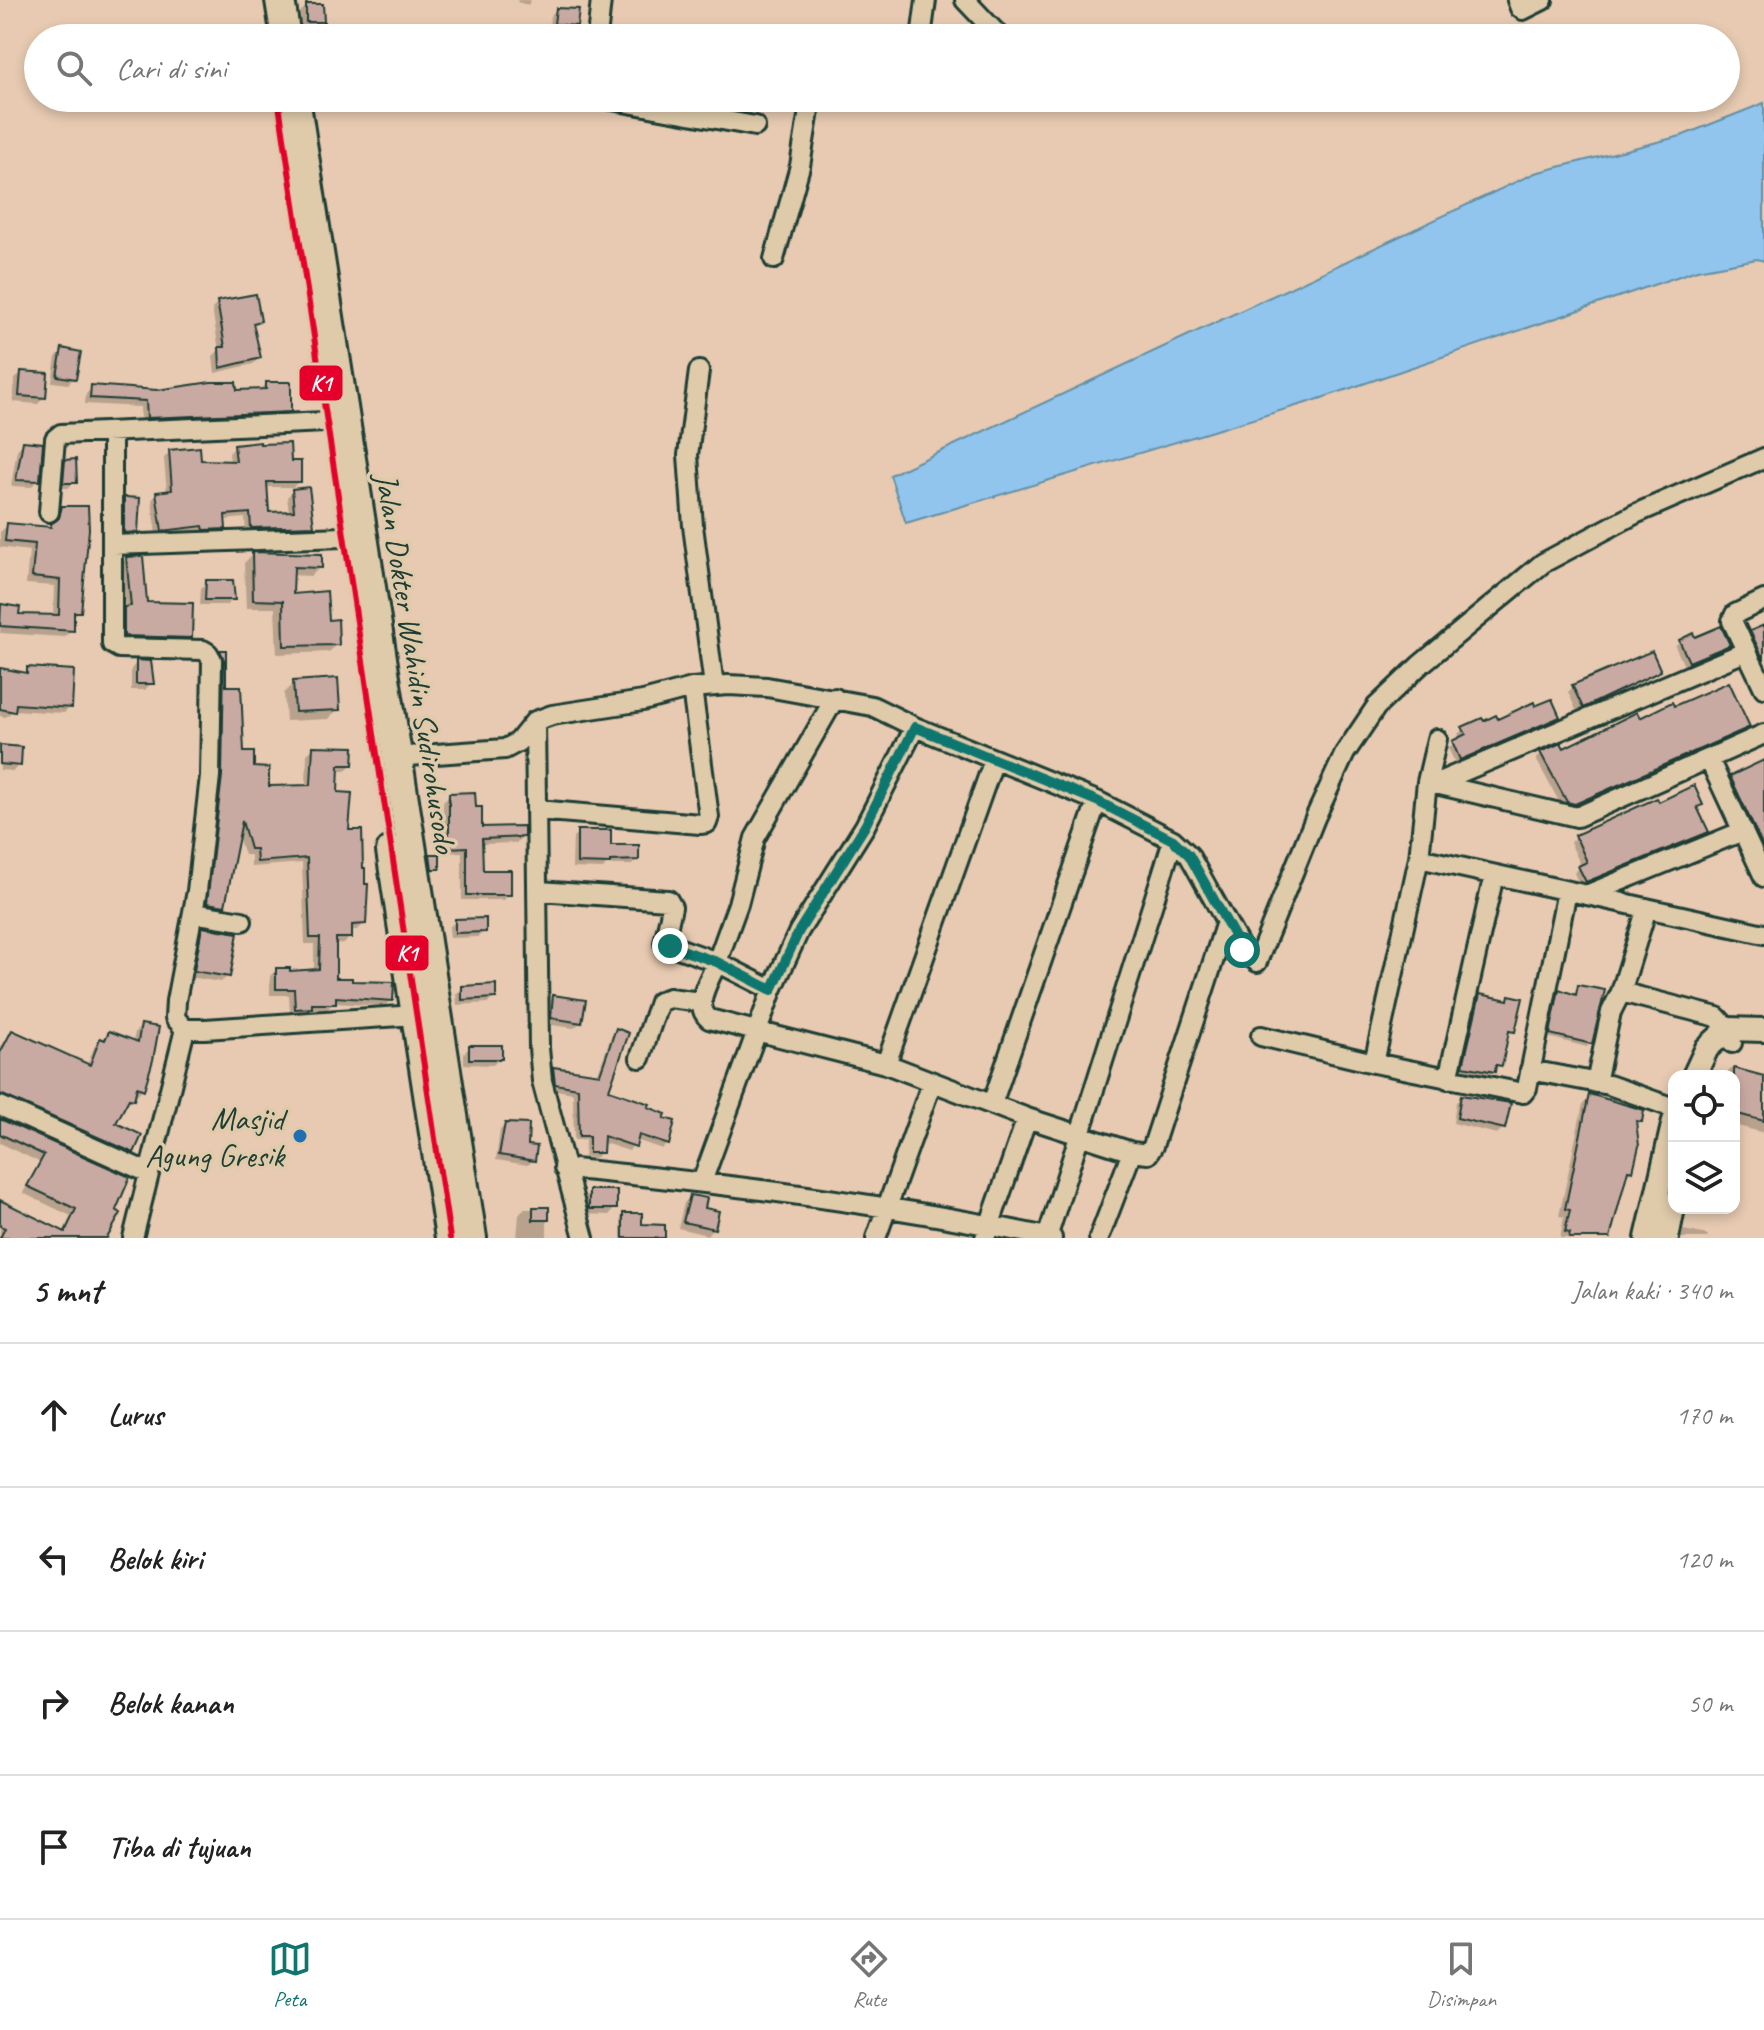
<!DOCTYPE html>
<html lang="id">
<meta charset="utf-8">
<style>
body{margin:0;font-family:Caveat,sans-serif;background:#f2f2f2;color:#222}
.controls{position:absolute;right:24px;bottom:24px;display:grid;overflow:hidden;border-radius:16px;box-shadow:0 4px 12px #0003}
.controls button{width:72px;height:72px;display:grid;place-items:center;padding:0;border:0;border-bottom:2px solid #e0e0e0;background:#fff;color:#222;font:40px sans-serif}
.stop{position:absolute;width:24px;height:24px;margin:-18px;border:6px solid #0f766e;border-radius:50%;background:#fff}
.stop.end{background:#0f766e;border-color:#fff;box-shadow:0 2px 8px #0008}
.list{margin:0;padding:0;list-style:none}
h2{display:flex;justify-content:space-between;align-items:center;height:104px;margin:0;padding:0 32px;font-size:34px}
h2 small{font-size:26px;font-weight:400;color:#767676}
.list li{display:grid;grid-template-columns:52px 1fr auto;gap:24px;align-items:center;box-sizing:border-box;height:144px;padding:0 32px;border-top:2px solid #e0e0e0}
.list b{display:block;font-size:30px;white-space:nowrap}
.list em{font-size:26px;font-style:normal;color:#767676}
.icon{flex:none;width:44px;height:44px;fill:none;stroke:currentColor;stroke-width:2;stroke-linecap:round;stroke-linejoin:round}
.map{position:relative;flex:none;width:1764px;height:1238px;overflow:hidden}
.search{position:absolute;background:#fff;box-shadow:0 4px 12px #0003;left:24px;right:24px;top:24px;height:88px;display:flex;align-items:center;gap:20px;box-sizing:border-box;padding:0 28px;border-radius:44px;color:#767676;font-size:30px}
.sheet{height:680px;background:#fff}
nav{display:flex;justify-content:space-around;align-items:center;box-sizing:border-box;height:112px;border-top:2px solid #e0e0e0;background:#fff;font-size:22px;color:#767676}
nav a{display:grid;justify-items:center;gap:4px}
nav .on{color:#0f766e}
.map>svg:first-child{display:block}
.water{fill:#91c5ee;stroke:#638fa4;stroke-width:2}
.shadow{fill:#0003}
.building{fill:#c9aaa3;stroke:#1f3d34;stroke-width:2}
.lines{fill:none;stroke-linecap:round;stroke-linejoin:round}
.minor-casing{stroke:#1f3d34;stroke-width:24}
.tertiary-casing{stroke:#1f3d34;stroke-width:28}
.trunk-casing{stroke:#1f3d34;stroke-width:34}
.minor{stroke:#dfcbaa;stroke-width:18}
.tertiary{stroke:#dfcbaa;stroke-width:22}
.trunk{stroke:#dfcbaa;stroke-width:28}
.bus-1-casing{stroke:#dfcbaa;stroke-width:12}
.bus-1{stroke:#e4002b;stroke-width:6}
.route{stroke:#0f766e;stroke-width:10}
.poi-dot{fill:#1f6fb2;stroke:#dfcbaa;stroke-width:3}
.labels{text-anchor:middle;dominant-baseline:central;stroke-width:7;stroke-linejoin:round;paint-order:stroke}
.street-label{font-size:32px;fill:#1f3d34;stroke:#dfcbaa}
.poi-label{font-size:32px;fill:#1f3d34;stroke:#dfcbaa;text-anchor:end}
.line-badge{stroke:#dfcbaa;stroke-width:3}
.badge-label{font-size:22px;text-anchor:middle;font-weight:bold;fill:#fff}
</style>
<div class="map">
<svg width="1764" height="1238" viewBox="0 0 1764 1238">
<rect width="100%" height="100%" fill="#e7cab1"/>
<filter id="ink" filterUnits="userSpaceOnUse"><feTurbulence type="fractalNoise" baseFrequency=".0125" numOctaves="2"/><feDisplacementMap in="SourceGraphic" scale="16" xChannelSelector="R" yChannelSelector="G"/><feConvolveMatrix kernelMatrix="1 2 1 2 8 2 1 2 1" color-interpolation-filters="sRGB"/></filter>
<g filter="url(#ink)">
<path class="water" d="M1764,103V261L1757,259L1697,270L1316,400L906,523L890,475L1535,173L1681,136Z"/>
<path class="shadow" d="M518,0H531L528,5L517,2Z
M307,6L322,21L316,27L301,28L300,12Z
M556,10L576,25L569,31L549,29L550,16Z
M386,26L520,36V38H374Z
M218,303L259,321L252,327L259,358L253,364L215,373L213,356L219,350L212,309Z
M62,351L74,378L68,384L52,382L56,357Z
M21,373L44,397L38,404L13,402L15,379Z
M266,384L289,411L283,417L141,423L140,407L85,404L86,394L92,388L157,392H235L259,391Z
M23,443L38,480L31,487L11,486L17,450Z
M235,447L289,463L299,481L293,487H265L268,514L289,513L287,497L293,491L312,525L306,531L246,533L245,518L223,520L224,528L219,534L199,535L198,531L156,536L152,500L157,494L167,493L164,458L170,452L200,462L230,463L229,453Z
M66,462L75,482L68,488H58L60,468Z
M125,499L136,531L130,538H119V505Z
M62,508L79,611L72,618V630L64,637L0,633L2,607L17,616L53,617L54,586L26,584L29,551L0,547V532L8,525L48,529L53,524L55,515Z
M253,554L320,567L311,576L291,575V596L327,622L337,644L329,652L277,654L275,608H246L244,563Z
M127,558L146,604L190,637L184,643L119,642V615L125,609L121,565Z
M207,582L233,599L227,605H200L201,588Z
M1764,626V674L1747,637Z
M1694,640L1728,645L1723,650L1684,666L1675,646L1680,641Z
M221,652H224V688L242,754L267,788L306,787L307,754L314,748L351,765L345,771H336V794L347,832L364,923L358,930H350V937L344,944H334V980L391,1000L385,1006L334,1003L327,1009L290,1014L289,995H270V976L276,970L288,974L314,972V944H305L302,863L251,867V855H244L237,833L223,905L217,912L202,909L215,658Z
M137,662L151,683L145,690H131V669Z
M28,669L70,707L64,713L13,710L6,717L0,716V670L22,675Z
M1659,670L1653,676L1577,712L1568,692L1574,686Z
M294,683L338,709L328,719L286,721L284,693Z
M1673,709L1747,727L1742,732L1568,809L1562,807L1536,759L1541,754L1560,746L1563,751Z
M1558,717L1553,722L1455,763L1448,748L1461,739L1458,734L1463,729L1497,722Z
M0,747L19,765L13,771L0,770Z
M1764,762V861L1727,782Z
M450,795L480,829L522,837L516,843L480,844L481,872L509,894L503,900H462V852L443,853V801Z
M1700,804L1696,809L1706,832L1701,837L1580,886L1574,873L1581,866L1570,842L1576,837L1658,805Z
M578,832L609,847L637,859L632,865H606L603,869L572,868L573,838Z
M430,856L438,868L436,871H430L428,859Z
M456,921L484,931L478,937L450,938L449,927Z
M203,929L228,976L221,982L189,977L197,935Z
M1579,987L1590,1043L1587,1047L1548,1037L1556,994L1560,991L1574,996Z
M463,988L494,997L488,1003L457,1005L456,994Z
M1480,996L1506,1002L1510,997L1513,1031L1507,1033L1500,1065L1494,1068L1490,1075L1461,1069L1477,999Z
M553,997L581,1022L574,1028L545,1024L547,1003Z
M142,1026L156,1029L142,1089L136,1096L133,1094L132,1099L123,1105L113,1123L132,1152L126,1158L0,1102V1048L12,1032L87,1066L94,1047L109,1033L133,1043L135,1032Z
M616,1031L606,1092L646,1109L667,1144L662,1149L636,1140L629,1151L601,1142V1152L596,1158L584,1157L585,1140H574L573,1093L551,1089L548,1074L553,1069L597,1076L611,1036Z
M470,1047L500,1058L493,1065L464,1064V1053Z
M1731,1069L1764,1078V1133L1734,1125V1076H1724Z
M1462,1097L1503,1128L1497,1134L1453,1123L1456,1102Z
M1590,1097L1640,1121L1635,1126L1631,1170L1624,1177L1607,1238H1560L1564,1217L1559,1216L1583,1104Z
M0,1121L127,1178L105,1238H0V1199L11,1203L9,1207L63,1233L71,1216L23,1193L39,1162L0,1143Z
M505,1125L533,1160L528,1165L496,1160L500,1130Z
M590,1192L615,1208L609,1215L583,1214V1198Z
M690,1197L702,1209L713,1228L707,1235L678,1228L684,1203Z
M524,1209H547V1238H517L519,1215Z
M624,1215L640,1226L663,1238H621V1217Z
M1684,1230L1708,1235L1707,1238H1676Z"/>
<path class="building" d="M306,4H323L324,22H306Z
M556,8L579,9L577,26L554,24Z
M385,24L442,28V38H384Z
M256,294L261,321L253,323L261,358L220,368L219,347H225L217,301Z
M62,348L81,352L76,379L57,376Z
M21,371L48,373L46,398L19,396Z
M211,382H236L237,390L266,389V382H291V412L147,418L146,401L90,398L91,385L157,390Z
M23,441L43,443L40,481L16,480Z
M260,442V444L290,443L291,461H301V482H267L269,512L294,511L292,489L309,487L314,526L251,528L250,513L225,515L226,529L204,530L203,526L162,531L156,492L172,490L169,450L200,447L201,460L236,461L234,445Z
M76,459L77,483H63L65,460Z
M124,497L140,498L138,532L124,533Z
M62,506H88L89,529L81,612H74V631L0,626L1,604L20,607L19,614L59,615L60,580L32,577L35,544L5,541L7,523L51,527V524L59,518Z
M252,552L322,554V568L294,567L293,594L327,591L329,620L338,619L339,645L284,646L283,601L253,600Z
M143,556L147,602L193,603L192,638L124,636V607L131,606L126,557Z
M206,580H233L235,600H205Z
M1764,625V660L1750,631Z
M1721,626L1730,645L1689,662L1679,640L1693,633L1695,637Z
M220,650H226V686H241L244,752H254V767L269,768V786L311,785L313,746L354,747L353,765H339L338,792L352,793L349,830H362L363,868H365V884H368L366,924L352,925V938H336V978H352V981L394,982L393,1001L336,997V1004H312V1008L295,1009L294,989H276V968H290V971L319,969L320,938H310L307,858L257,862L256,849H250L242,821L225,906L207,903L222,776L224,660Z
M1652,651L1661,671L1583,708L1572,685Z
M136,660L151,661L154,684H136Z
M27,667L74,670L72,708L16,704L15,712L0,709V668L27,673Z
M338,678L340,710L295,712L293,681Z
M1729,682L1750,727L1575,804L1567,802L1540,752L1561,743L1564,748L1637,712L1640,718L1672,702L1674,706Z
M1552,699L1560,717L1460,760L1452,741L1466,734L1462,727L1482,718L1484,721L1496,715L1498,719L1534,702L1535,706Z
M0,745L22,747L21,766L0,764Z
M1764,760V849L1730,776Z
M1694,785L1703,805L1697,807L1709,832L1586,882L1578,866L1587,862L1575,835L1657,798L1659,802Z
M475,792L476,807H482V827L524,826V837L482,839L483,870H511V895H467V847L449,848V793Z
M577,830H611V845H639V860L610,861V864L577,863Z
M430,854H440V869H432Z
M486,918V932L455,933V919Z
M202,927L238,933L230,977L194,971Z
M496,984V998L462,1000V986Z
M1578,985L1605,990L1592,1044L1550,1034L1559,989L1576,995Z
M1480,994L1508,1000L1509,995L1523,998L1515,1032L1509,1031L1502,1066L1496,1065L1495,1072L1463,1066Z
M553,995L586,1000L582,1023L551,1018Z
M141,1024L159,1027L153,1060L144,1090L137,1087L134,1100L129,1099L116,1123L142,1135L134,1153L0,1094V1053L12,1030L90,1065L100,1038L105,1040L109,1031L138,1042Z
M616,1028L629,1033L609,1090L650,1104L648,1107L666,1114L664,1118L675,1121L669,1145L639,1135L636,1147L604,1136L603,1153H589V1136H579L578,1088L555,1084L553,1067L600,1074Z
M469,1045H502V1059H469Z
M1734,1068L1764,1076V1121L1734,1113Z
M1589,1094L1644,1110L1642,1122L1636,1121L1639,1146L1633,1171L1628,1170L1610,1238H1569L1570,1233L1565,1232L1570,1210L1565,1209Z
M1461,1095L1511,1103L1505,1129L1457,1118Z
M0,1119L130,1177L116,1210L121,1213L107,1238H0L5,1228L0,1226V1200L65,1232L76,1209L27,1186L44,1155L0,1134Z
M505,1123L529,1124L528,1145L537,1146L535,1161L499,1155Z
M589,1190H617V1209H589Z
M690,1195L707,1198L705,1208L719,1211L715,1229L683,1222Z
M533,1207H549V1220H533Z
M623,1213H642V1224L665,1225V1238H623Z"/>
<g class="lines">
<g class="minor-casing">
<path id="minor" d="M965,0L1001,38
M1517,0L1520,8L1523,10L1543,0
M597,38L601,0
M921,38L926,0
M601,98L755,126
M774,259L800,166L811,98
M699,371L688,455L693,526L714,686
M112,433V644L119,648L203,650L208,653L212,660L210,776L197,891L176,1001L175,1018L185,1029H205L416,1015
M49,512L55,439L61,434L325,422
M112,545L343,537
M1764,600L1735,614L1732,621L1764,688
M535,721L539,1048L542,1081L584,1238
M395,757L505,749L518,742L535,721L552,715L643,701L692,688L728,685L767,687L872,706L915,727L1097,801L1173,840L1189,855L1242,950L1257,962L1315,818L1345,753L1376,707L1420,665L1543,563L1635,514L1764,458
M1709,759L1764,877
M1427,782L1577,817L1764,734
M1434,784L1747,651
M537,810L700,824L707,823L709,817L692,688
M1419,858L1764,934
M539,891L668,900L672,907L664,943L717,962C710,980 692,1004 709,1019L886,1064L1027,1118L1132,1152L1099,1238
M1586,895L1743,831
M193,913L242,921
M772,990L717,962L738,904L755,838L835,698
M1621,992L1717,1017L1728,1029L1732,1043
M1261,1036L1374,1063L1523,1093L1527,1088L1567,891
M640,1058L659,1002L669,998L701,1002
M1374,1063L1419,858L1427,782L1437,739
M886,1064L994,760
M1530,1070L1609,1085L1674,1108
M1448,1079L1494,875
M1596,1083L1611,1012L1621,992L1647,908
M992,1104L1097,801
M0,1106L149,1173
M1132,1152L1148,1154L1153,1146L1226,922
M564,1168C727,1184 891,1204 1052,1238
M702,1182L772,990L799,931L865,826L915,727
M133,1238L185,1029
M876,1238L932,1082
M985,1238L1027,1118
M1047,1238L1173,840"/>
</g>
<g class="tertiary-casing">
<path id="tertiary" d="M1694,1076L1707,1048L1728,1029L1764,1030
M1647,1238L1674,1121
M1667,1238L1674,1203"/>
</g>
<g class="trunk-casing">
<path id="trunk" d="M280,0L286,38
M295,98L472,1238
M391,851L450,1238"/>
</g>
<use href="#minor" class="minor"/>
<use href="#tertiary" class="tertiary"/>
<use href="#trunk" class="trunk"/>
<g class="bus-1-casing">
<path id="bus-1" d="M278,98L450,1238"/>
</g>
<use href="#bus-1" class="bus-1"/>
</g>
</g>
<g class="lines" filter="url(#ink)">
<path class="route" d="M670,946L717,962L772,990L799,931L865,826L915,727L1097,801L1173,840L1189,855L1242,950"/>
</g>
<circle class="poi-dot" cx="300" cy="1136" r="8"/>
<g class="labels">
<g class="street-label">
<text transform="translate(416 663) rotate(81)">Jalan Dokter Wahidin Sudirohusodo</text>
</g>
<g class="poi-label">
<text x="284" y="1118">Masjid<tspan x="284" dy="37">Agung Gresik</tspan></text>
</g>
</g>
<g class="line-badge">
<rect x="298" y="364" width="46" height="38" rx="8" fill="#e4002b"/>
<rect x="384" y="934" width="46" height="38" rx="8" fill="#e4002b"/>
</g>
<g class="badge-label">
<text x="321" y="391">K1</text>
<text x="407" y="961">K1</text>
</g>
</svg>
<div class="controls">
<button><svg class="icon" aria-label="locate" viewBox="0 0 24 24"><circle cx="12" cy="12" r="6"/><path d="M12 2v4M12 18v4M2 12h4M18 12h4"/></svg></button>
<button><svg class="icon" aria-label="layers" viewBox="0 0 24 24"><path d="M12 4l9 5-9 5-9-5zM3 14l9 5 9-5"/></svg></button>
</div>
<div class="stop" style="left:1242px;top:950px"></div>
<div class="stop end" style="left:670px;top:946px"></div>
<div class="search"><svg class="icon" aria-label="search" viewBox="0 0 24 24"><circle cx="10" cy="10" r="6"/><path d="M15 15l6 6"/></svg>Cari di sini</div>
</div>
<section class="sheet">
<h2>5 mnt<small>Jalan kaki · 340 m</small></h2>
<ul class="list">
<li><svg class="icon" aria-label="ahead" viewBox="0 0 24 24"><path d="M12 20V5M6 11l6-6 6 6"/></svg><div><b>Lurus</b></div><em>170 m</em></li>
<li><svg class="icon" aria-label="left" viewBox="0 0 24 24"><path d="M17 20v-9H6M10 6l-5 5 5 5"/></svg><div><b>Belok kiri</b></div><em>120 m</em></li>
<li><svg class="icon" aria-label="right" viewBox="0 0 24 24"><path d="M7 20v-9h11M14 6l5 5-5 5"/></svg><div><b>Belok kanan</b></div><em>50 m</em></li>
<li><svg class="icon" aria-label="arrive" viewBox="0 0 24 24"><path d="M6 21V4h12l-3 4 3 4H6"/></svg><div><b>Tiba di tujuan</b></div></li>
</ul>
</section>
<nav>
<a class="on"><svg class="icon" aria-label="map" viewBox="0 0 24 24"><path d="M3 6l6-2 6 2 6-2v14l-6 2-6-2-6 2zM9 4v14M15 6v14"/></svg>Peta</a>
<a><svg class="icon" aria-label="directions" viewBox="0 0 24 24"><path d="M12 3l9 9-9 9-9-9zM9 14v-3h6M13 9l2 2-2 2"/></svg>Rute</a>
<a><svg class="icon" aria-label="saved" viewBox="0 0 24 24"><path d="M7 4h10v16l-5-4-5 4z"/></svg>Disimpan</a>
</nav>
